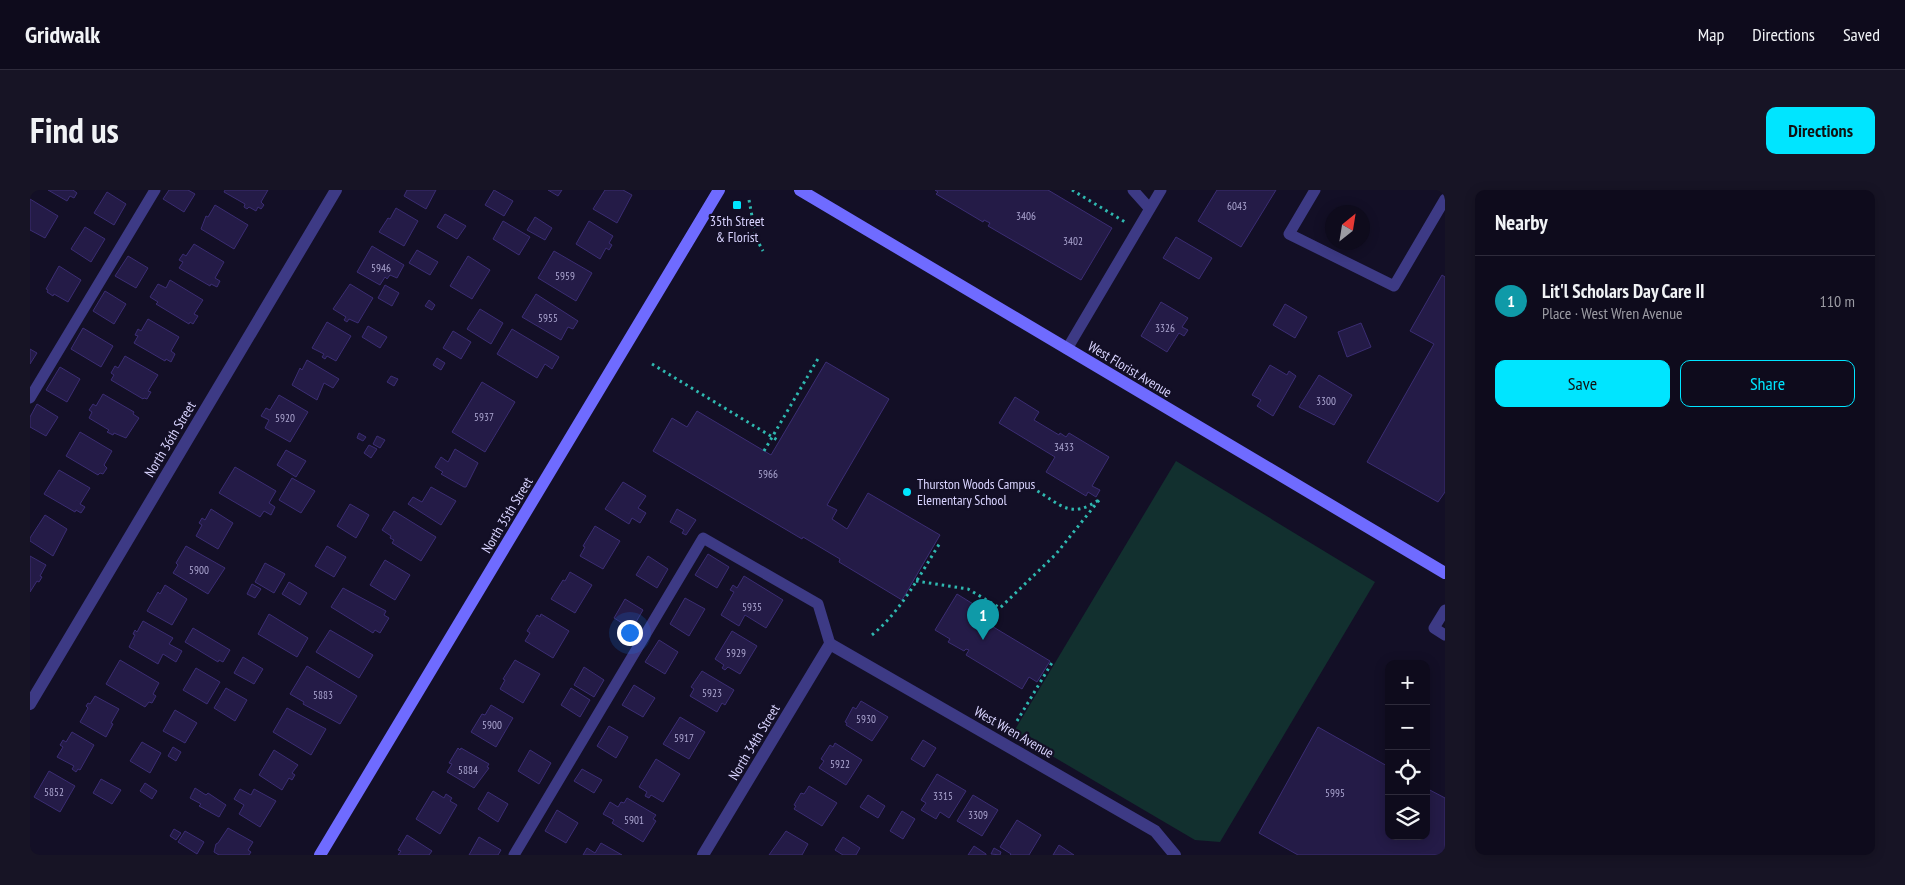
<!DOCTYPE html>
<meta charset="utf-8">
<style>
body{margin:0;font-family:"PT Sans Narrow",sans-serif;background:#171425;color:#f1f3f6}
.controls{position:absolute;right:15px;bottom:15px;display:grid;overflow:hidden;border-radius:10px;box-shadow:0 2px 12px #0003}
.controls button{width:45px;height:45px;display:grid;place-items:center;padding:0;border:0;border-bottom:1px solid #2e2b3b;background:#0e0b1c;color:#f1f3f6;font:25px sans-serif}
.compass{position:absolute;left:1295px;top:15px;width:45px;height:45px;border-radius:50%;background:#0e0b1c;box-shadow:0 2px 12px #0003;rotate:30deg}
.you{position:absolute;left:599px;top:442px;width:18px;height:18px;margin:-12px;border:4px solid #fff;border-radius:50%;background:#1a73e8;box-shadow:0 0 0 8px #1a73e833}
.badge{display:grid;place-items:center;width:32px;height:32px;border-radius:50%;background:#00e5ff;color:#fff;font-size:16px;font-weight:700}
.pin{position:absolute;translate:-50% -41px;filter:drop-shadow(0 1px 2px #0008)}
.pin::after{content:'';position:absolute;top:26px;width:18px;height:15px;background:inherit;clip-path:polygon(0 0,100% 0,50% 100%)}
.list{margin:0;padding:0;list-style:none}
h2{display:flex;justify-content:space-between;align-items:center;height:65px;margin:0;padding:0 20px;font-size:21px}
h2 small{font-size:16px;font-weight:400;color:#9b9ba3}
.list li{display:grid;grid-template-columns:32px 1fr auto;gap:15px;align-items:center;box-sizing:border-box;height:90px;padding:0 20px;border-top:1px solid #2e2b3b}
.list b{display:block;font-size:19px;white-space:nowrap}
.list p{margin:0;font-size:16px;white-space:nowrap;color:#9b9ba3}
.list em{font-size:16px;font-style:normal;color:#9b9ba3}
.actions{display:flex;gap:10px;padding:15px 20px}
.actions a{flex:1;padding:11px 0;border:1px solid #00e5ff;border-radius:10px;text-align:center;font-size:18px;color:#00e5ff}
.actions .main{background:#00e5ff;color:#111}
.icon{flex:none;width:28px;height:28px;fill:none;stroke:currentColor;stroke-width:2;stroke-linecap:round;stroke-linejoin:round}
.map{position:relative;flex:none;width:1415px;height:665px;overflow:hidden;border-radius:10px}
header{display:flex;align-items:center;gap:30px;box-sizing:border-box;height:70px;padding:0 25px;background:#0e0b1c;border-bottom:1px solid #2e2b3b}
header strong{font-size:24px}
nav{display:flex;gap:28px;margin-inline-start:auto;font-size:18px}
.intro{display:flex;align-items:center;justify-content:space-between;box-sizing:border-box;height:120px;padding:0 30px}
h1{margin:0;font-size:35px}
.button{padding:12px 22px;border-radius:10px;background:#00e5ff;color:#111;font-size:18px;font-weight:700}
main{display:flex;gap:30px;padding:0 30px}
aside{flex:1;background:#0e0b1c;border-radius:10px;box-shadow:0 2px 12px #0003}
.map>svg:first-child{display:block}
.green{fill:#12302f}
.building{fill:#241b47;stroke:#3b2d73}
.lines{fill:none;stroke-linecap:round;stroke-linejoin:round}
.path{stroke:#2fb8b0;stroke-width:3;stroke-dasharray:2.5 4;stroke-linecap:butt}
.lane{stroke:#3d3a85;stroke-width:11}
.street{stroke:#3d3a85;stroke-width:12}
.secondary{stroke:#6f6bff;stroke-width:12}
.poi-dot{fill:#00e5ff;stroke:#130f26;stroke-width:2}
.labels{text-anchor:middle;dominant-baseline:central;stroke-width:4.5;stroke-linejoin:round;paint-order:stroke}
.number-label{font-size:11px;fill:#aca6d1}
.poi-label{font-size:14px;fill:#d9d4ff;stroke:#130f26}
.street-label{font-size:14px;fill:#d9d4ff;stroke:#130f26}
</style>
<header>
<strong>Gridwalk</strong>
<nav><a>Map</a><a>Directions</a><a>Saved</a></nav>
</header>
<div class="intro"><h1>Find us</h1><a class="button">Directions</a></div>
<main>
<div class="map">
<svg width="1415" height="665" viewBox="0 0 1415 665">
<rect width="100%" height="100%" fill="#130f26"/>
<path class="green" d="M1146,271L1345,392L1190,652L1165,650L983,543Z"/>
<path class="building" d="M18,0H43L47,3L44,8L40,6L37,11Z
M139,0H158L165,4L154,22L133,9Z
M195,0H238L231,12L234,15L231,19L228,17L226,21L219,17L217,19L214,17L215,14L194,2Z
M377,0H406L396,19L374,6Z
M464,0L483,11L474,26L455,15Z
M518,0H532L528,6Z
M575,0H593L602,5L587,33L563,19Z
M905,0H1018L1082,38L1051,90L958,36L960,33L954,30L953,32L906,4L908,2Z
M1187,0H1246L1211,57L1168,31Z
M77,2L96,14L84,35L64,23Z
M0,9L28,26L15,48L0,40Z
M185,15L218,35L204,59L171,39L176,26L178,27Z
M366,18L388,31L374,56L349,42L358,28L360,29Z
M415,24L436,36L427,49L407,37Z
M505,27L522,38L515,50L497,40Z
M473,31L500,47L489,65L463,49Z
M559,31L583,46L579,53L582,55L579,60L576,58L570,69L546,54Z
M55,37L75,49L61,72L41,59Z
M1146,47L1182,68L1169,89L1133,68Z
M164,54L194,72L185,88L190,91L187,97L181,94L180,96L149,78L153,72L149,70L153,64L156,66Z
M342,56L374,75L367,88L360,85L357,89L355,87L350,95L327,82Z
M387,60L408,72L400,85L379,73Z
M524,61L562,83L546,111L508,88Z
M98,66L118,78L106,98L85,86Z
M438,66L460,80L442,109L420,96Z
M29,76L51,90L38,112L24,104L23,106L17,102L18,100L16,99Z
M1412,85L1415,87V302L1408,312L1337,272L1404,154L1380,141Z
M140,90L173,110L164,124L168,126L163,134L160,132L159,134L126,114L128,112L120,107L128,94L136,98Z
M320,94L343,108L328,133L319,129L317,132L314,130L316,127L303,119Z
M355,95L369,103L362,116L348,108Z
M75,101L96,114L84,134L63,121Z
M506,104L548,131L543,139L538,137L531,150L492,127Z
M399,110L405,115L402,120L395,116Z
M1131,112L1158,128L1152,137L1158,140L1154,146L1149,143L1137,162L1111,146Z
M1255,114L1277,127L1265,148L1243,135Z
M450,119L473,133L461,154L437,139Z
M118,129L149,147L141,161L145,164L141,172L136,169L135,171L104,153L108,146L105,145L108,139L111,141Z
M297,132L321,146L306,171L297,166L295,169L292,167L294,164L282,158Z
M1331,133L1341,157L1317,167L1308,142Z
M338,136L357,147L350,158L332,147Z
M53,138L83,156L71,177L41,159Z
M482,139L529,167L522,179L515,174L507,188L467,164Z
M423,141L441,152L431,169L413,158Z
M0,159L7,163L0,174Z
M95,166L128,185L118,201L121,202L117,209L114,208L113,209L81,190L84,185L81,183L85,176L88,178Z
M407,168L415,173L411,180L403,175Z
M277,170L309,189L303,198L294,193L287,210L262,195L270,178L272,180Z
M796,172L859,209L797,315L807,320L802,329L817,339L838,303L910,345L872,410L809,372L810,369L773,347L772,349L623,261L642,228L657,237L667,221L741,265Z
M1240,175L1257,185L1259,181L1266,186L1243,226L1227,216L1231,210L1222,205Z
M30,177L50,189L37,212L16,200Z
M1289,185L1322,205L1304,235L1269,217Z
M361,186L368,189L364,196L357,192Z
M452,192L485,212L455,262L422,242Z
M73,204L104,222L103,224L109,228L96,248L84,243L83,245L77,242L79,240L59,228L62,222L59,220L63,214L66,216Z
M249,205L278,222L260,252L235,238L239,230L231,226L236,218L240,220Z
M985,207L1009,222L1004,230L1029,245L1030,243L1036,247L1039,243L1079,267L1062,296L1070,300L1066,307L1058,302L1056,306L1016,282L1025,267L969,233Z
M7,214L28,227L16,246L0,237V227Z
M50,242L82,261L74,275L77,278L73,284L70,283L68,285L36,266Z
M329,243L336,247L333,251L327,248Z
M347,246L355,250L350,258L343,254Z
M339,255L347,259L341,268L334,263Z
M425,259L448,273L436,297H434L411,284L413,282L405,277L411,267L418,272Z
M256,260L276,271L266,287L247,275Z
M205,277L246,301L239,313L245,317L241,325L234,321L230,327L189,303Z
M29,280L60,298L50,314L55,317L51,323L46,320L45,322L14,304Z
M262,288L285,301L271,323L249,310Z
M593,292L616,306L608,318L616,323L610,333L602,328L599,334L575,319Z
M401,297L426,311L411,335L378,314L383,307L392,312Z
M320,314L339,325L326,348L307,336Z
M181,319L203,333L188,359L166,346L172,335L169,333L172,328L175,330Z
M647,319L666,330L656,345L652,343L654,340L640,332Z
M364,321L406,347L391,371L362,353L364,350L360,348L361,346L352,340Z
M15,325L37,339L23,366L0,351V348Z
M565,336L590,351L573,379L550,366L555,357L553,356Z
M156,356L195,378L178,404L143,383L148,375L146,373Z
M297,356L316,367L304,387L285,376Z
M678,364L699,377L687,398L665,385Z
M0,366L16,375L10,386L12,387L9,392L7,391L0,402Z
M618,366L638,379L627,398L606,385Z
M355,370L380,385L365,410L340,395Z
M235,373L255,384L244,403L225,392Z
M540,382L562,395L545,423L521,409L533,390L535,391Z
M714,386L753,410L736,438L715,425L709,436L691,425L704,402L700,400L703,395L707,398Z
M259,392L277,403L270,415L252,404Z
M222,394L231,399L225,408L217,404Z
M135,395L157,409L142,435L117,421L128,402L130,404Z
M313,398L356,421L354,425L359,428L350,443L345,440L343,443L301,417Z
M927,404L948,417L951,412L968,422L960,435L1020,471L1007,492L999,487L992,499L936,465L939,460L936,459L934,461L918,452L920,449L905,440Z
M655,408L675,419L659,446L640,434Z
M595,409L613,420L602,439L584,428Z
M239,424L278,448L267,467L228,444Z
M511,424L539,441L523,468L495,451L500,443L497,441L507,425L510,427Z
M113,431L143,448L139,454L152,461L146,472L133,464L128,474L99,457L105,445L103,444L105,440L107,442Z
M163,438L200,460L193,472L189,470L188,472L155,452Z
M300,440L343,465L329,488L286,462Z
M702,441L727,456L710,484L698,477L695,480L692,478L694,475L685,469Z
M629,450L648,462L635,484L615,472Z
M213,467L233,479L224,494L204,483Z
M90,470L129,493L123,504L126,506L122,513L119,512L115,517L76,494Z
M485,470L510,484L493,513L470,499L475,490L473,489Z
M277,476L327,506L310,534L273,514L274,512L260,504Z
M554,477L574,490L564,507L544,495Z
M166,478L190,492L177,514L153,500Z
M672,481L704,500L695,515L692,513L687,522L660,506L664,499L661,497Z
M604,495L625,508L613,527L592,515Z
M196,498L217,510L205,531L184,518Z
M541,498L560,510L550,527L531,515Z
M65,506L89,519L81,533L83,534L76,547L50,532L58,518L56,516L58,513L60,514Z
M831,511L858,527L842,551L816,535L817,533L815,532L823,517L826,519Z
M461,515L483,528L466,557L441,542L452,524L455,525Z
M257,518L296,539L281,565L243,542Z
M145,520L167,533L155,553L133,541Z
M650,527L675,542L659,569L633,554Z
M579,536L598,547L586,568L567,556Z
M1288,537L1359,577V646H1396V598L1415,608V665H1268L1229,643Z
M42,542L64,555L50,580L48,579L46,582L42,579L44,576L27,567L33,557L30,555L33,550L36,552Z
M893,550L906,558L894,577L881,569Z
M112,552L131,563L120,583L100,571Z
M805,553L832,570L816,595L789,578L794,571L791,569L800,555L803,557Z
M143,557L151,562L146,571L138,566Z
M428,558L430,560L431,558L459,574L457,577L459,578L444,598L417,582L422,574L419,573Z
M244,560L268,575L262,583L265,585L262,590L259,588L252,600L229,585Z
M500,560L521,573L509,594L488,581Z
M626,569L650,584L633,612L621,605L619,608L615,606L617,602L609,597Z
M552,579L572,590L564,603L544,591Z
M19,581L45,596L30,622L4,607Z
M907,584L936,601L919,628L910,622L906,629L891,620L896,613L891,610Z
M71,589L91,600L82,614L63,603Z
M115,593L127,601L122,609L110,601Z
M779,596L807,613L792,636L764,619L766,616L764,615L771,603L774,604Z
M165,598L176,605L178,603L196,615L189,627L169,616L171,614L160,608Z
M210,599L221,605L224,599L246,611L230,637L209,624L214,615L204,609Z
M403,601L414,608L416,604L422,608L420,611L427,615L410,644L386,629Z
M458,602L478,614L468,632L448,619Z
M838,605L855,616L848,628L830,617Z
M943,605L968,620L952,646L927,631Z
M597,608L626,625L623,629L626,631L613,652L582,633L584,630L573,624L580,612L588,617L591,612L594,613Z
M527,620L548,633L536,653L515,641Z
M872,621L885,629L873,649L860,641Z
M987,630L1011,645L999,665H980L981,664L970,657Z
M198,638L223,652L218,660L221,662L219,665H189L184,662L186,654L188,653Z
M144,639L151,643L146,650L140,646Z
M155,641L174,652L167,664L148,652Z
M756,641L778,654L772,665H739Z
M377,645L402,661L399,665H368L371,661L368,660Z
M449,647L471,660L468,665H439Z
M813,647L830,658L826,665H813L805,660Z
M571,653L592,665H553L557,658L565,663Z
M1029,655L1044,665H1023Z
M944,656L956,664V665H938Z
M964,658L971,662L970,665L961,664Z"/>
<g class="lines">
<path class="path" d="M1042,0L1095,32
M719,10L726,48L733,61
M622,174L749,251
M734,261L789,167
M886,391L938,399L970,418L1026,364L1070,309C1040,330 1032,315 1004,299
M842,445C872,420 889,386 910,353
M987,531L1023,471"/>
<path class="lane" d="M1103,0L1120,19
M1285,0L1259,44L1364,96L1415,9
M1037,159L1131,0
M0,208L125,0
M1415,420L1404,438L1415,445
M484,665L673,348L788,414L800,454"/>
<path class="street" d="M0,514L306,0
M673,665L800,454L1125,641L1145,665"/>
<path class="secondary" d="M770,0L1415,383
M290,665L689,0"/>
</g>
<g class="poi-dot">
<rect x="702" y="10" width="10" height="10" rx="2.5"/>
<circle cx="877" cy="302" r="5"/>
</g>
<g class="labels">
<g class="number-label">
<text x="1207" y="16">6043</text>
<text x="996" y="26">3406</text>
<text x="1043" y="51">3402</text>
<text x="351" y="78">5946</text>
<text x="535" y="86">5959</text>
<text x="518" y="128">5955</text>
<text x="1135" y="138">3326</text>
<text x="1296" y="211">3300</text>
<text x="454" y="227">5937</text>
<text x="255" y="228">5920</text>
<text x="1034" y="257">3433</text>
<text x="738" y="284">5966</text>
<text x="169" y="380">5900</text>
<text x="722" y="417">5935</text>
<text x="706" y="463">5929</text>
<text x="682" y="503">5923</text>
<text x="293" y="505">5883</text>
<text x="836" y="529">5930</text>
<text x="462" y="535">5900</text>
<text x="654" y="548">5917</text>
<text x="810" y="574">5922</text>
<text x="438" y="580">5884</text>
<text x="24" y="602">5852</text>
<text x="1305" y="603">5995</text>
<text x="913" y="606">3315</text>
<text x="948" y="625">3309</text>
<text x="604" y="630">5901</text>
</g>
<g class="poi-label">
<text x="707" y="31">35th Street<tspan x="707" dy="16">&amp; Florist</tspan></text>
<text x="887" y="294" text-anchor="start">Thurston Woods Campus<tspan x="887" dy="16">Elementary School</tspan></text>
</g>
<g class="street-label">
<text transform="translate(1100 179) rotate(31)">West Florist Avenue</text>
<text transform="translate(140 249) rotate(-59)">North 36th Street</text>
<text transform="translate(477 325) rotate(-59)">North 35th Street</text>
<text transform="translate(984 542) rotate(30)">West Wren Avenue</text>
<text transform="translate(724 552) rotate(-59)">North 34th Street</text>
</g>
</g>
</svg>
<div class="controls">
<button>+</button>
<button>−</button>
<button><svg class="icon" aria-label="locate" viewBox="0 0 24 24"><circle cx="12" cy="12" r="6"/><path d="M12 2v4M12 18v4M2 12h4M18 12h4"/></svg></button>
<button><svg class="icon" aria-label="layers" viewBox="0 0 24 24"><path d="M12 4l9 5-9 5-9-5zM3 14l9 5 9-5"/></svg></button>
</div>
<svg class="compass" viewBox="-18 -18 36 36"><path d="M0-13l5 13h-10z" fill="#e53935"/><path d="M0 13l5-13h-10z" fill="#9b9ba3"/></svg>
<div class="you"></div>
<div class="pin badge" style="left:953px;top:450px;background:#0f9aa8">1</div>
</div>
<aside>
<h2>Nearby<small></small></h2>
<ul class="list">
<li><span class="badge" style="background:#0f9aa8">1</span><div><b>Lit'l Scholars Day Care II</b><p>Place · West Wren Avenue</p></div><em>110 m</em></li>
</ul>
<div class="actions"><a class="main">Save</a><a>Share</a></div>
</aside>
</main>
